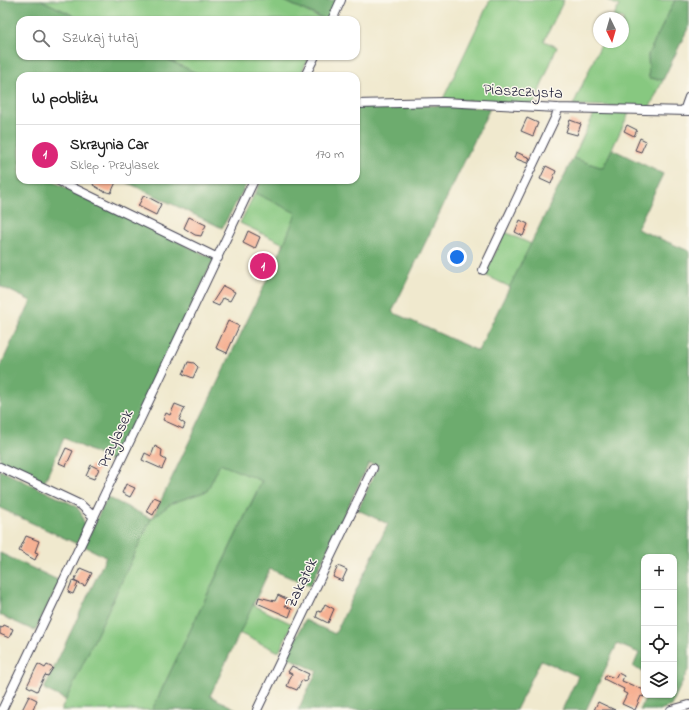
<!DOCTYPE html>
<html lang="pl">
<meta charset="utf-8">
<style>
body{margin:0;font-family:"Indie Flower",sans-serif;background:#f6f6f6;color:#222}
.controls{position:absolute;right:12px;bottom:12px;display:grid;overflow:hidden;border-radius:8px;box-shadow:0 1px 3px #0004}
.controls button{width:36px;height:36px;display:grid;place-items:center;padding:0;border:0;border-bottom:1px solid #e0e0e0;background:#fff;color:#222;font:20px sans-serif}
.compass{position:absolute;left:593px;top:12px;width:36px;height:36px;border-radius:50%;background:#fff;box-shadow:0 1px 3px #0004;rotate:175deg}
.you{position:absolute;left:457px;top:257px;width:14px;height:14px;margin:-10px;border:3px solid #fff;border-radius:50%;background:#1a73e8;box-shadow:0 0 0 6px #1a73e833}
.badge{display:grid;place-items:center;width:26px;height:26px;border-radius:50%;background:#db2777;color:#fff;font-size:13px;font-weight:700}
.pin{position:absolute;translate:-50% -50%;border:2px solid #fff;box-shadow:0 1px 4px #0006}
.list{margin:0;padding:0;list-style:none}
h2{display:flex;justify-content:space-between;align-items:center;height:52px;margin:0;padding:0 16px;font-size:17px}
h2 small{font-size:13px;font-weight:400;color:#767676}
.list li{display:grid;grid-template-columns:26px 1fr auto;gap:12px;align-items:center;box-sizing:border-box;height:60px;padding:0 16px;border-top:1px solid #e0e0e0}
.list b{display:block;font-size:15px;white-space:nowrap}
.list p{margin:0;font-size:13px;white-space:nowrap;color:#767676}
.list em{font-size:13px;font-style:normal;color:#767676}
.icon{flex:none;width:22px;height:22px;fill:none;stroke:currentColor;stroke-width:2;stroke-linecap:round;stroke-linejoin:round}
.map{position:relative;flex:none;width:689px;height:710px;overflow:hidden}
.search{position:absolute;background:#fff;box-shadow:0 1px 3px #0004;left:16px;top:16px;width:344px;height:44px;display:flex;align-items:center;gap:10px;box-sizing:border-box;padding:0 14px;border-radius:12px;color:#767676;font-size:15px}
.panel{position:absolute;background:#fff;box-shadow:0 1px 3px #0004;left:16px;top:72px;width:344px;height:112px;border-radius:12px}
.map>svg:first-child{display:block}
.green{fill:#87c880;stroke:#54755e}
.forest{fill:#6dac6e;stroke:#486754}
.building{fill:#f6b193}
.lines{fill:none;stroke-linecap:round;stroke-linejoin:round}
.street-casing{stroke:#414051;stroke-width:10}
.street{stroke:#fff;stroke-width:8}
.labels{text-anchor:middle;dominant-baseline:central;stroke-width:3;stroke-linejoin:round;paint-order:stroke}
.street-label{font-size:16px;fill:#22223b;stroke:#fbf7ec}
</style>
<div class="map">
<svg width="689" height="710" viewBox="0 0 689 710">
<rect width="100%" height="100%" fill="#fbf7ec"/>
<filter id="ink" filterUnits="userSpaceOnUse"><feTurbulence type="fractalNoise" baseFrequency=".025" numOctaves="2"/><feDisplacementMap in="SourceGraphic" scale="8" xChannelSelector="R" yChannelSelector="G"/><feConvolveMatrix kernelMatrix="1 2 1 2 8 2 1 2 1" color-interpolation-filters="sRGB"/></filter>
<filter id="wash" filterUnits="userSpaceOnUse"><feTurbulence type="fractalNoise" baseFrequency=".012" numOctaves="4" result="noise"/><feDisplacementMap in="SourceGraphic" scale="16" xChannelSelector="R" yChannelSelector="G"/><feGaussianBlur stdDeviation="0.9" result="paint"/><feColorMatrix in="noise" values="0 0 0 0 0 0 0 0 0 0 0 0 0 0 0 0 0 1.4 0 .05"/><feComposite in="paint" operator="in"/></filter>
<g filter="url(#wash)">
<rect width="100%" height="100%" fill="#f0e9ce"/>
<path class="green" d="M41,0H282L324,20H83Z
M490,0H564L544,41L557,47L534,104L443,99Z
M607,0H675L648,55L649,78L663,80L650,107L573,105L602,42H623V18H613L619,6Z
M160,56H309L300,76H203Z
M595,112L629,113L603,168L573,158Z
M255,193L297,213L284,244L240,223Z
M505,232L531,244L510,287L485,275Z
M220,464L262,480L152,710H61L151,519L172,503L207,491Z
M253,605L292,624L279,652L239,633Z"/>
<path class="forest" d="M0,0H41L83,20H20V56H160L203,76H20V180H50L214,259L116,463L64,438L44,483L0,462V367L31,301L0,286Z
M282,0H337L327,20Z
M675,0H689V26L663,80L649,78L648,55Z
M421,105L490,108L392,312L478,351L573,158L603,168L612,149L663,174L637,229L689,251V668L671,706L659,710H640L647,695H674V557H644V672L633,667L639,653L617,644L586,710H562L578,676L541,660L516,710H298L317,671L287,657L305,620L335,634L388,524L358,510L378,466L369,463L310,586L270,569L210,696L238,710H152L262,481L220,464L207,491L172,503L151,519L66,700L44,689L106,557L84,546L107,497L152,519L284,244L296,213L255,193L262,180H356V107Z
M122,180H249L222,228Z
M0,470L76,506L81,513L85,527L77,544L0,508Z
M0,553L60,581L35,631L0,615Z"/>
<g id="blocks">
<path class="building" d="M527,118L538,123L533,136L521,131Z
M570,120L581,124L577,135L566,132Z
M627,125L637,130L634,136L624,131Z
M640,138L646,141L641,152L635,150Z
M516,152L530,158L527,163L514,158Z
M546,166L556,171L551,184L540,179Z
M95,180H111L116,182L111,193L103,191L93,185Z
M144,195L161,204L156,215L138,206Z
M189,217L206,225L201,236L195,235L184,228Z
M520,220L528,224L523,236L515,232Z
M248,231L260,237L255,249L243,243Z
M263,255L272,259L263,276L255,272Z
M223,286L235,292L230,301L223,298L219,306L212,303Z
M228,321L239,326L227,353L216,348Z
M188,362L194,363L198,367L193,378L183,374Z
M175,404L185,408L179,420L185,424L183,429L163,420L166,413L170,415Z
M155,446L162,450L161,457L166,460L162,469L142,460L145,453L151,456Z
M66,448L73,451L66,466L59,463Z
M91,465L99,469L94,479L86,476Z
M126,484L135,488L130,497L122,493Z
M154,497L161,500L153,515L146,511Z
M26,536L39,541L35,552L38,553L35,560L19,551Z
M338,566L347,570L342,581L333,577Z
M80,568L92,573L85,586L74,581Z
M72,581L78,583L73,594L68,592Z
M278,595L288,600L285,606L292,609L289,617L257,603L259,597L275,601Z
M325,604L334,609L328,623L316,617L318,611L321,612Z
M4,625L13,629L9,638L0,634V627L2,628Z
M38,664L45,668L47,665L53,668L48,676L45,675L37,691L27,686Z
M292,666L309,674L305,682L302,680L297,690L287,686L292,674L288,672Z
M618,673L624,676L622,681L644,690V697L641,696L635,710L622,704L627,694L623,692L624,689L604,679L606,675L615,678Z
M29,696L37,700L33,710H22Z
M598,702L615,710H594Z"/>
</g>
</g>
<g filter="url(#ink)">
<use href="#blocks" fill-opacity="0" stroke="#414051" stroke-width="1"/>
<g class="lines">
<g class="street-casing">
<path id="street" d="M332,20L341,0
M305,76L315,56
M356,104L443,102L558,108L689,111
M684,111L689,97
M57,180L218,258
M483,270L556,116L558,108
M0,467L81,505L94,517
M2,710L254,180
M257,710L373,468
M671,710L689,705"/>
</g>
<use href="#street" class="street"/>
</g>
</g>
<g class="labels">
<g class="street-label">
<text transform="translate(523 92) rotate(3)">Piaszczysta</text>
<text transform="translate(116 439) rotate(-65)">Przylasek</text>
<text transform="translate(302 583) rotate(-64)">Zakątek</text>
</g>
</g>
</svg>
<div class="controls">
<button>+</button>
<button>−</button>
<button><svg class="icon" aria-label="locate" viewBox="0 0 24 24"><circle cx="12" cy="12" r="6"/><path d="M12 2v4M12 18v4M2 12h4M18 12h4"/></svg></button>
<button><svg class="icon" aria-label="layers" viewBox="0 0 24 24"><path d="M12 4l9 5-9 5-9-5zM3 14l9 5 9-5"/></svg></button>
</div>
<svg class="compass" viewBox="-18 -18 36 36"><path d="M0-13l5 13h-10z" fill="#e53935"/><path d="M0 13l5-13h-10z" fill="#767676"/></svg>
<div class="you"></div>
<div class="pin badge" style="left:263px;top:266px">1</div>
<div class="search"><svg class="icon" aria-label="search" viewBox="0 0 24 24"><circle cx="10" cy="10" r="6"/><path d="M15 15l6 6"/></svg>Szukaj tutaj</div>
<section class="panel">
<h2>W pobliżu<small></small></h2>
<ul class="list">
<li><span class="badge">1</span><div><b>Skrzynia Car</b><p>Sklep · Przylasek</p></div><em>170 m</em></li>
</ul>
</section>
</div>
